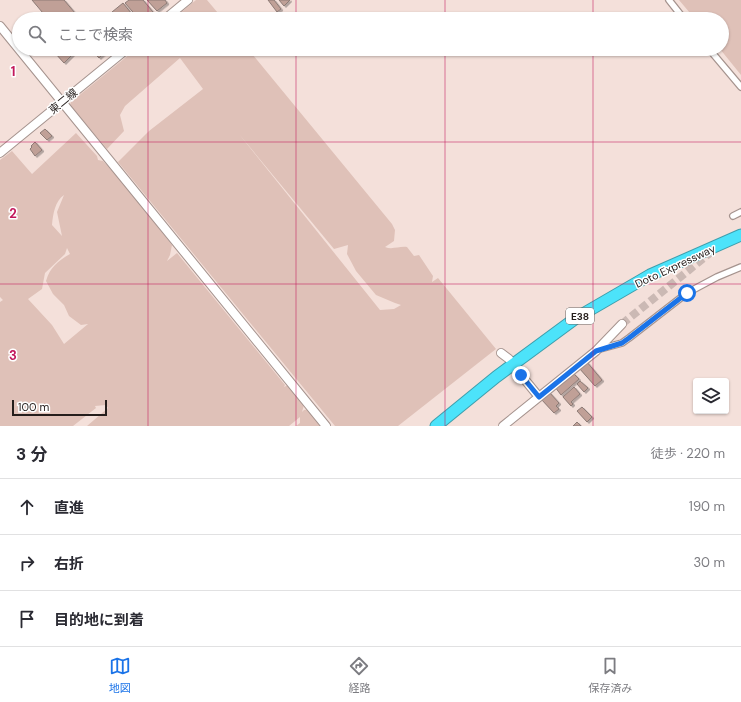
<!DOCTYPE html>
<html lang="ja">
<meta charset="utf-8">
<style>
body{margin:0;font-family:"DM Sans","Noto Sans JP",sans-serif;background:#f7f7f7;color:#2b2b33}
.controls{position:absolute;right:12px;bottom:12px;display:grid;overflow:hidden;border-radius:4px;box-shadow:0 1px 3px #0004}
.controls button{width:36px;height:36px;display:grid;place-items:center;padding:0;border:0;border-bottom:1px solid #e1e1e2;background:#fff;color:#2b2b33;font:20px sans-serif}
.scale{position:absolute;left:12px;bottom:10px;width:95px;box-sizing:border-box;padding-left:4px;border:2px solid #251e1c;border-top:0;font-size:11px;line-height:14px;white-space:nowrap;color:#251e1c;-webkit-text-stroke:3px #fff;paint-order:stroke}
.stop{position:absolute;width:12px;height:12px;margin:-9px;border:3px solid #1a73e8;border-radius:50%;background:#fff}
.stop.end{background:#1a73e8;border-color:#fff;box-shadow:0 1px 4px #0008}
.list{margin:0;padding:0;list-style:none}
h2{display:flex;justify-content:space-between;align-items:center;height:52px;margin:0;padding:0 16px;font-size:17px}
h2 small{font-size:13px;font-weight:400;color:#7c7c81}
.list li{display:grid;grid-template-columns:26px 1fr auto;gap:12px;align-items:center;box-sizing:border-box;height:56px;padding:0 16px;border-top:1px solid #e1e1e2}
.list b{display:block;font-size:15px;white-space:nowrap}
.list em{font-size:13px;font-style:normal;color:#7c7c81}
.icon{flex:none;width:22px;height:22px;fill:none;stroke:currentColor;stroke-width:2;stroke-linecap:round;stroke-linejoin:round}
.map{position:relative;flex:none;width:741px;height:426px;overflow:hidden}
.search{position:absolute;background:#fff;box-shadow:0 1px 3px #0004;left:12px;right:12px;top:12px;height:44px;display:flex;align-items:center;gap:10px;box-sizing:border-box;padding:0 14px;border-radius:22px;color:#7c7c81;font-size:15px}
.sheet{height:220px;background:#fff}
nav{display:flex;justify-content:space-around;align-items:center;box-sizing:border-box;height:56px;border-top:1px solid #e1e1e2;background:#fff;font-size:11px;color:#7c7c81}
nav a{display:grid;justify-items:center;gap:2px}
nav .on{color:#1a73e8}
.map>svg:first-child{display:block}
.green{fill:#dfc1b8;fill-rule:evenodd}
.building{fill:#c0a097;stroke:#8d7b76;filter:url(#shadow)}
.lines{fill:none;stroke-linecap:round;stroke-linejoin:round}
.secondary-tunnel{stroke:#cbb9b4;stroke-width:8;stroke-dasharray:8 4;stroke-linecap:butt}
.street-casing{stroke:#a5938e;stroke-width:8}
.secondary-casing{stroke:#a5938e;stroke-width:10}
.highway-casing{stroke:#3e9eac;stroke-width:13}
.street{stroke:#fff;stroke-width:5.5}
.secondary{stroke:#fff;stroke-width:8}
.highway{stroke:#4ce3fa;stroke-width:11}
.route{stroke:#1a73e8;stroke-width:5}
.grid{fill:none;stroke:#c2185b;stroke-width:1;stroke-opacity:0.55}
.labels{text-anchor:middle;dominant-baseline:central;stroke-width:3;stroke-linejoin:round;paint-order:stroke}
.shield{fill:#fff;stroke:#666260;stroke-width:1}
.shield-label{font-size:10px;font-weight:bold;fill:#251e1c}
.street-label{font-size:11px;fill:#251e1c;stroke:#fff}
.grid-label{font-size:13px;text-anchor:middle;font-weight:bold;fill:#c2185b;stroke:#fff;stroke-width:3;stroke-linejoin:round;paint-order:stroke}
</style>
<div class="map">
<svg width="741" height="426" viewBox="0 0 741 426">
<defs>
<filter id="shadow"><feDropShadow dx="2" dy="1.5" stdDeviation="0" flood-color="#0004"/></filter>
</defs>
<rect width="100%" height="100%" fill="#f4e0da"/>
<path class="green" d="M196,0H207L223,19H173Z
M679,0H741V75L720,49H722V19H695Z
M136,49H248L392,224L395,230L394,241L385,247C392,250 399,246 407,247L414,256L419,255L433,276L432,282L438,278L496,349L398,426H335L118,162L149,131L203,89L180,58L125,106L120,115L124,131L107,149L70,105L71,102ZM239,134L334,249L348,245L347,254L356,271L376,295L395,303L401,305L394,309L380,310Z
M76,133L97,156L98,160L103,161L124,184L172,245L170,255L167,261L177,253L285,385L284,387L288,385L304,405L302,412L304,410L311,409L324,426H296L300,423V417L289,426H87L108,408L106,405L95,406L96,408L73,426H0V302L3,300L0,297V160L12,151L32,174ZM64,195L57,212L62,236L52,225C53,214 55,201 64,195ZM67,248L70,254C58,261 50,267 46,281L53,294L64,305L69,316L81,325L88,324L64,344L52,325L28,299L42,289L45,273L65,254Z"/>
<path class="building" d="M32,0H64L75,13L67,19H48Z
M129,0H143L153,12L145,19H139L125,3Z
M147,0H165L167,3L157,11Z
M268,0H274L281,9L277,12Z
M279,0H290L284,6Z
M123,3L136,19H118L112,12Z
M60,49H69L73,54L64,63L55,53Z
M91,49H109L99,58Z
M45,129L52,136L47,140L40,133Z
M35,142L42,150L35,156L30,149L32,147L31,146Z
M586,361L602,380L595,386L579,368Z
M572,372L579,379L561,395L555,387Z
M580,381L588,388L584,392L577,384Z
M574,387L580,394L571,402L573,404L571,406L563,397Z
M549,392L559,403L556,406L559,409L554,413L541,399Z
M582,407L592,417L587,422L577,411Z
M577,422L581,426H573Z"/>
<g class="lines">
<path class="secondary-tunnel" d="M622,324L715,249"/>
<g class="street-casing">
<path id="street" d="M669,0L684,19
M709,49L741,87
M733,216L741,212
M600,349L622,343L629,338L687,293L717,277L741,267"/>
</g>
<g class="secondary-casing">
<path id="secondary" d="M165,19L188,0
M0,26L326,426
M0,153L127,49
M501,353L509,359
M521,375L539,397
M503,426L596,351L622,324"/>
</g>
<g class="highway-casing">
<path id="highway" d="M436,426L496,377L576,318L650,275L741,235"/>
</g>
<use href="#street" class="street"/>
<use href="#secondary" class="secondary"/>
<use href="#highway" class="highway"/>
</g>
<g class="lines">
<path class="route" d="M521,375L539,397L596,351L622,343L629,338L687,293"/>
</g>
<path class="grid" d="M148,0V19M296,0V19M445,0V19M593,0V19M148,49V426M296,49V426M445,49V426M593,49V426M0,142H741M0,284H741"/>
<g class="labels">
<rect class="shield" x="566" y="308" width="28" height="16" rx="3"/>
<g class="shield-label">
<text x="580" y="316">E38</text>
</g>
<g class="street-label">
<text transform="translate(63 101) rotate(-39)">東二線</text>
<text transform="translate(675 266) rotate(-25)">Doto Expressway</text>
</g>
</g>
<g class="grid-label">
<text x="13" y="76">1</text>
<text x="13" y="218">2</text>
<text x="13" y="360">3</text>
</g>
</svg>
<div class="controls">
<button><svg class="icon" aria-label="layers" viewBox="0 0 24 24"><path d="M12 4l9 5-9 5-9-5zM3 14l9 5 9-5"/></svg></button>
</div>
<div class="scale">100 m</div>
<div class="stop" style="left:687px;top:293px"></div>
<div class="stop end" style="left:521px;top:375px"></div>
<div class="search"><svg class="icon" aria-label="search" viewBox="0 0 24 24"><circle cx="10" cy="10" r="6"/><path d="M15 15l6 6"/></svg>ここで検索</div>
</div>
<section class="sheet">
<h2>3 分<small>徒歩 · 220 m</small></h2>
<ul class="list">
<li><svg class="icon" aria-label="ahead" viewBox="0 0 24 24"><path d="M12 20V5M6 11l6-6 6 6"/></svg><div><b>直進</b></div><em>190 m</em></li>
<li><svg class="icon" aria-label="right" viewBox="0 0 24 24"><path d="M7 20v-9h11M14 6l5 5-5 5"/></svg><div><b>右折</b></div><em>30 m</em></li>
<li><svg class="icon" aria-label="arrive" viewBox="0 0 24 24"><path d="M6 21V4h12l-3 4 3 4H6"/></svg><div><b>目的地に到着</b></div></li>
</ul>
</section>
<nav>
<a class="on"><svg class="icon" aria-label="map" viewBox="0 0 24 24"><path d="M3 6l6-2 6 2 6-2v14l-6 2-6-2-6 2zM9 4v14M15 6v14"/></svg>地図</a>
<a><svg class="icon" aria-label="directions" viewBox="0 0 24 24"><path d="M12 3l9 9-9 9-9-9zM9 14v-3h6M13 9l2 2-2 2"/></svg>経路</a>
<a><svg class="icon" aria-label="saved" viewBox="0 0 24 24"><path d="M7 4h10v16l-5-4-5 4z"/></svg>保存済み</a>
</nav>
